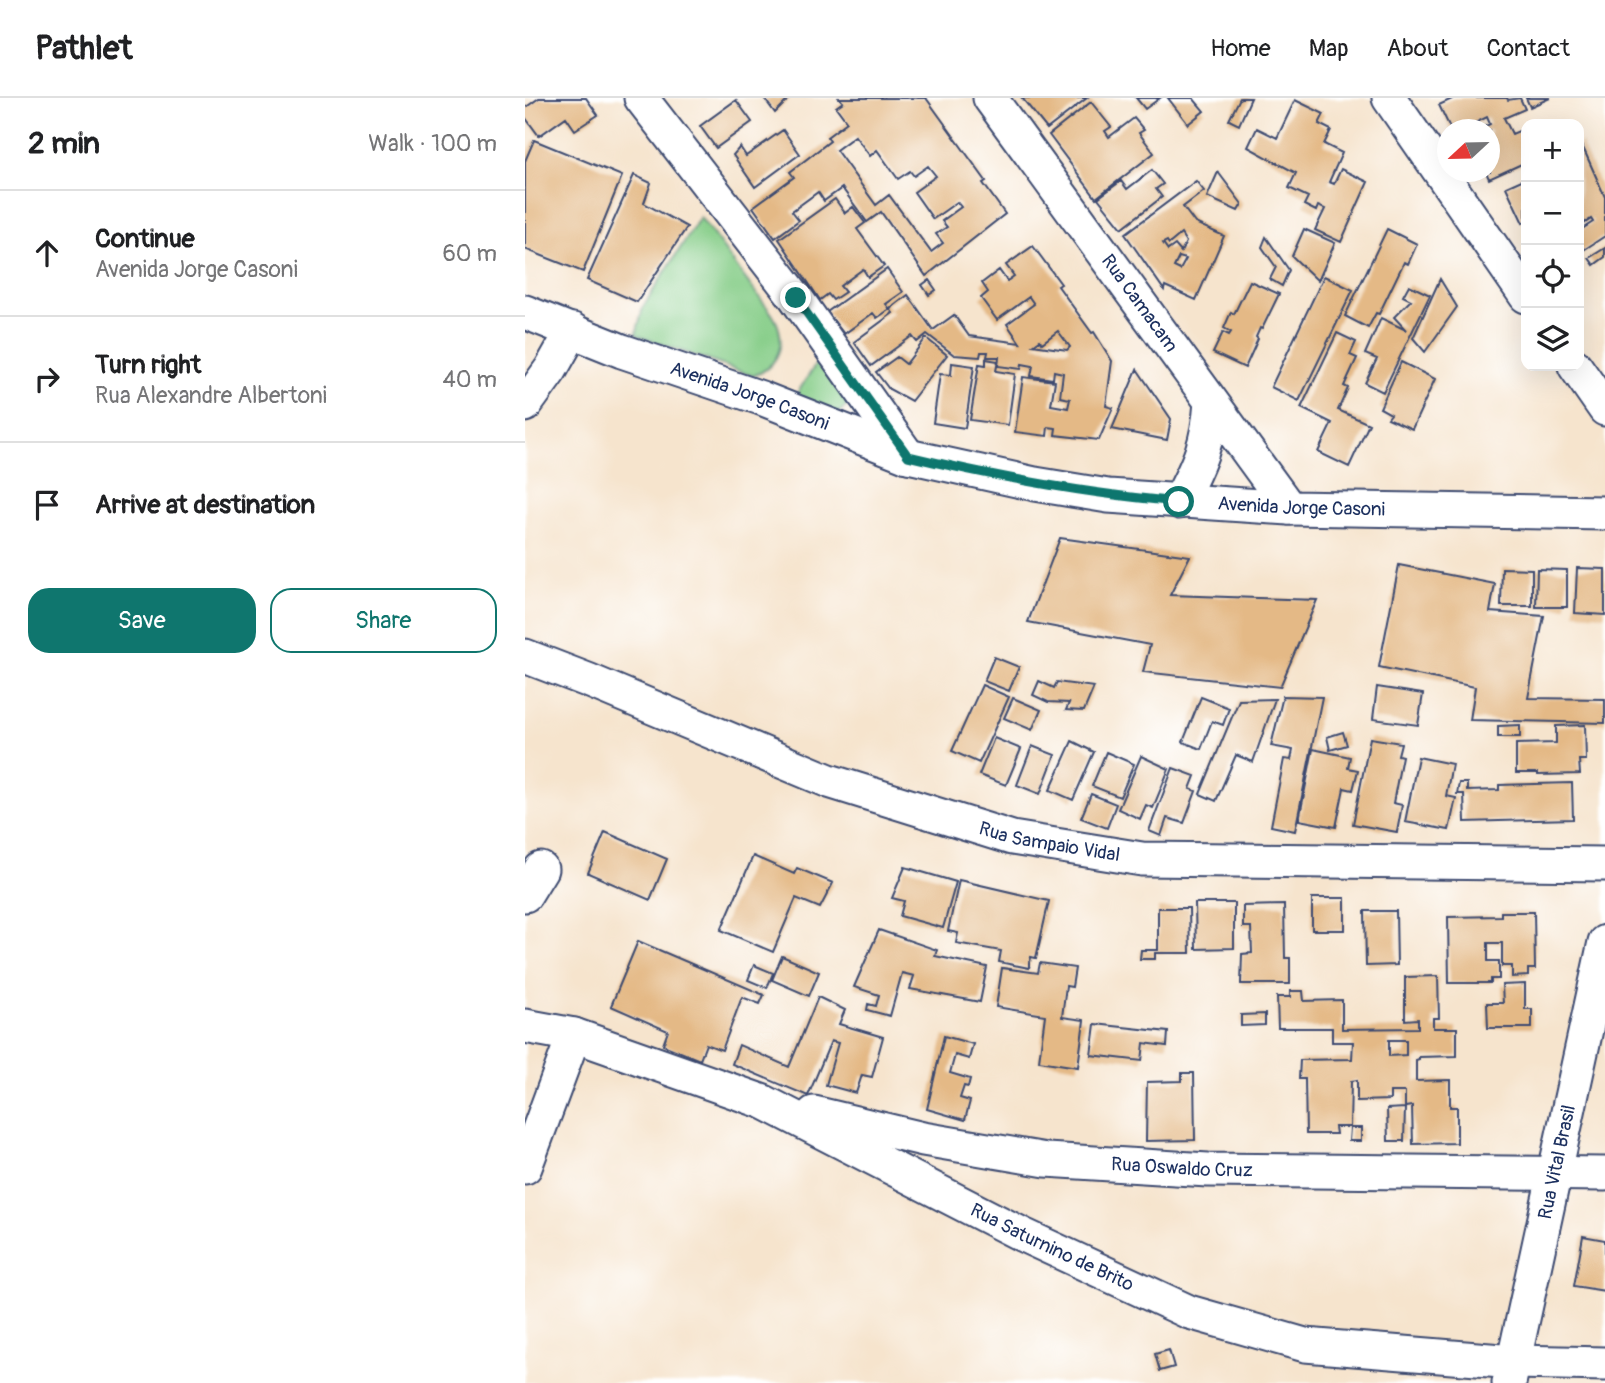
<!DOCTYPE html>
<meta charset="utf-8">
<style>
body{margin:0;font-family:Pangolin,sans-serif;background:#f6f6f6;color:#202124}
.controls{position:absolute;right:21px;top:21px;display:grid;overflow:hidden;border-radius:14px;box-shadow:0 7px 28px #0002}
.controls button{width:63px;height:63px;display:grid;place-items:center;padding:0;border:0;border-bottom:2px solid #e0e0e0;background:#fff;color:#202124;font:35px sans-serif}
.compass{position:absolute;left:912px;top:21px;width:63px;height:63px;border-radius:50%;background:#fff;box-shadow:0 7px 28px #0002;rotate:248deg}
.stop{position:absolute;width:21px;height:21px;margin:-16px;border:5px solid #0f766e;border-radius:50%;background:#fff}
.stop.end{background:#0f766e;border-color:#fff;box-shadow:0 2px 7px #0008}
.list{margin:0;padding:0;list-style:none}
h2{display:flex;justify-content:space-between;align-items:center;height:91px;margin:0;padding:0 28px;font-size:30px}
h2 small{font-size:23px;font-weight:400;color:#757577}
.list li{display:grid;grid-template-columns:46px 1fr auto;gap:21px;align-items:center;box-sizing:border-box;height:126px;padding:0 28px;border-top:2px solid #e0e0e0}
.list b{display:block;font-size:26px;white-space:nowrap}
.list p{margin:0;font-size:23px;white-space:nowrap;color:#757577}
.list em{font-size:23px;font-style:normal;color:#757577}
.actions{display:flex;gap:14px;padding:21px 28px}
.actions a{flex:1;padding:16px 0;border:2px solid #0f766e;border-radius:21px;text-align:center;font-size:24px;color:#0f766e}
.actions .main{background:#0f766e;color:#fff}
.icon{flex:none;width:38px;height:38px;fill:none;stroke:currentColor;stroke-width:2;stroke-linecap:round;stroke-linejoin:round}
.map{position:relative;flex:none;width:1080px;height:1285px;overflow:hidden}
header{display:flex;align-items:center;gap:42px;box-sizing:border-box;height:98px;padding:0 35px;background:#fff;border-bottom:2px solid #e0e0e0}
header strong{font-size:33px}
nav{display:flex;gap:38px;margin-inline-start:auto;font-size:24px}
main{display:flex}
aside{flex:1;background:#fff}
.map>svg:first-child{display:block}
.green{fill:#86cd88;stroke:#507e73;stroke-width:2}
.building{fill:#e4b986;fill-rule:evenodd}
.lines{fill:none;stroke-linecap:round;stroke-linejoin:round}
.minor-casing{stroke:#3c4a6f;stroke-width:37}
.minor{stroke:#fff;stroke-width:33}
.route{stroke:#0f766e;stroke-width:9}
.labels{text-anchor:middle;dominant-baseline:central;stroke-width:7;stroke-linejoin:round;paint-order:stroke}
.street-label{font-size:19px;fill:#1b2f5e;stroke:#fff}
</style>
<header>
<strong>Pathlet</strong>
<nav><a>Home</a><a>Map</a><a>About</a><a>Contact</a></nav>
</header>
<main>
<aside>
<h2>2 min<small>Walk · 100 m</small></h2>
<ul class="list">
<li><svg class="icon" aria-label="ahead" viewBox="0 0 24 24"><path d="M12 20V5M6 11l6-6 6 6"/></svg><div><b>Continue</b><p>Avenida Jorge Casoni</p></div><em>60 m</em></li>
<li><svg class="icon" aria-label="right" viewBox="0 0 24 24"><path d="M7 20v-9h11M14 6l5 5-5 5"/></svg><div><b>Turn right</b><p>Rua Alexandre Albertoni</p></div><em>40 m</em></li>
<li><svg class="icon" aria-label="arrive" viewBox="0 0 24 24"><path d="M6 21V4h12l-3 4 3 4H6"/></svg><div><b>Arrive at destination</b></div></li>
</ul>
<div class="actions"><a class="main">Save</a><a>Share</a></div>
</aside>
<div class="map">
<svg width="1080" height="1285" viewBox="0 0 1080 1285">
<rect width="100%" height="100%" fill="#fff"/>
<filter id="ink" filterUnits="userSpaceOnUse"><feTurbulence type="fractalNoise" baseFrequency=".0143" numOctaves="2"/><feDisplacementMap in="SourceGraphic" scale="14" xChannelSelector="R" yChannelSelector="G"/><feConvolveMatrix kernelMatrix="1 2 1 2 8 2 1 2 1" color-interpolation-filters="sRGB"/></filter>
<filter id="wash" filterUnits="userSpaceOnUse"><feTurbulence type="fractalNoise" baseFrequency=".00686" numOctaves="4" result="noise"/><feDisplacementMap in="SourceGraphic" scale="28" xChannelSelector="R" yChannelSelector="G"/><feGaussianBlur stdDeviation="1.57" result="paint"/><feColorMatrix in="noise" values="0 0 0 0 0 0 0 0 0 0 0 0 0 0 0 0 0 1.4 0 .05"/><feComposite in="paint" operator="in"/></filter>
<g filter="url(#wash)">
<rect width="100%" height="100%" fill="#f6e4cd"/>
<path class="green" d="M175,119C194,144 212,170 231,195C239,206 251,218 254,231C260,253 248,271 228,278L111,237L118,209Z
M296,258L325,299C323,308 319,313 310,315L271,297Z"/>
<g id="blocks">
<path class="building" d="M14,0H61L73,17L50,32L41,19L14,38L0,19V10Z
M239,0H265L250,15Z
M314,0H401L461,83L458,85L480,116L401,178L356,114L342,124L317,90L299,103L293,94L267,113L274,122L250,140L228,109L269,79L265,74L305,43L302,39L322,24L311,9L318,4ZM330,38L345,58L352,52L373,81L385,73L389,78L403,68L411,78L389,94L408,121L432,104L436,109L417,123L422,129L411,136L418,145L406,154L364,97L351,107L311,52Z
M497,0H562L522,31Z
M611,0H635L620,11Z
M643,0H668L679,13L663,26Z
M715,0H726L714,27L704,22Z
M929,0H982L983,2L995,0L1000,11L979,20L987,36L1001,30V64L964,81L961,74H965V32H953L965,26L962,19L936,32H926L914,7Z
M1001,0H1025L1005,9Z
M211,2L227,24L191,50L175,28Z
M770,2L799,16L794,26L806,32L799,46L817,55L804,84L809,86L816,71L843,84L816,144L790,132L800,111L793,108L791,113L779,107L783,99L764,90L771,75L723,49L732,30L752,40Z
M566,4L586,29L580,33L584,39L609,20L619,32L614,35L629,55L571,100L524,37Z
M258,32L275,56L230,89L208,57L215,49L221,58Z
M9,42L97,78L58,174L0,151V63Z
M1056,45L1080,99V138L1054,155V133L1068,124L1066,121L1060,125L1057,120L1054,121V46Z
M627,72L638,86L631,91L637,99L597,130L573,100L596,83L602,91Z
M693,74L717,106L713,113L682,99Z
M109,77L126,85L119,105L162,129L112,204L62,182Z
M1001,80V123L998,125L981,89Z
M671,83L679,93L658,109L670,125L699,138L671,202L640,188L639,192L600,136ZM656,136L661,144L656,154L650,147L643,152L638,145L642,143L644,146ZM654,159L661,161L655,172L649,169Z
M310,101L320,115L328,109L340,125L332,131L359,168L343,179L338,171L315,188L320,194L308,202L303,196L295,202L254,141Z
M779,131L810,145L793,183L767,158Z
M862,131L892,146L883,166L879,164L854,216L851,215L843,230L820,218Z
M741,139L764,172L757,188L745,181L751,169L737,149Z
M508,148L536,186L533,188L567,235L569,234L587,263L581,308L588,310L574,342L530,337L531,330L523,329L522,338L490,334L498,279L530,283L526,307L543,310L545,301L535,299L538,275L529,273L528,281L506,278L508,268L497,266L496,271L473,268L474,259H462L463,254H456L455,259L429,257L402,236L392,244L387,238L346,268L329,244L368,215L365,211L383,197L408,232L429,217L444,238L495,245L482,226L509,206L504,199L472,222L456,200L463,194L457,185L474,172L482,183L489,178L481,167ZM533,233L545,249L542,252L508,247L515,242L517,245Z
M1080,150V159L1069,167L1064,160Z
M362,171L378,194L361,206L365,211L352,220L348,215L319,236L302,214Z
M799,178L828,192L774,303L746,289Z
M915,181L932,209L900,254L888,240Z
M404,182L411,192L404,197L397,187Z
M725,183L754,196L737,231L735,230L731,239L733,241L720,270L688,255L698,234L704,237L706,234L699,230L706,214L709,216Z
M884,187L905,197L858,294L840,285L852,261L840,256L856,220L881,232L869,219L886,202L878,198Z
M812,235L831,244L825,257L832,260L819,288L823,290L813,312L844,326L824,369L793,354L807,325L776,310Z
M401,240L422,257L386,303L364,291L351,274L372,259L381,266Z
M461,261L473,263L471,273L490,276L483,327L445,322L454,266L461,267Z
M876,264L910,281L887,331L863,320L866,316L855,310Z
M427,265L449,268L440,330L408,325L415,276L426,277Z
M612,271L646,321L642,342L587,331Z
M535,440L665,458L645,497L792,502L755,589L618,574L625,547L503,524Z
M874,467L970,486L965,514L1019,518L1003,600L1080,601V625L945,622L950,589L854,569Z
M977,470L1007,471V508H976Z
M1052,470L1080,471V517L1050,515Z
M1012,471L1042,472V509H1011Z
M469,559L494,569L484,593L459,583Z
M514,583L529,590L532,584L569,589L559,613L541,612L544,605L523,604L508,597Z
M457,587L484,599L454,665L427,653Z
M852,589L898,596L893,627L848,621Z
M758,598L797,599L770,733L746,728L759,661L766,662L768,652L746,648Z
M676,599L704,610L698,627L687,623L676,651L658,644Z
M488,600L516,612L507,632L479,620Z
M750,601L728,664L711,657L691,703L675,696L714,602Z
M995,627V639H973V628Z
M1060,627L1061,662H1054L1055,676L1013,677V675H991V646L1031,645V628Z
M818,634L822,647L805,652L802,639Z
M469,640L496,651L481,687L454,677Z
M845,640L876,645L873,657L877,658L868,705L877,707L872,734L828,726Z
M547,643L569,654L548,702L525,692Z
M507,648L530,657L515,696L492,687Z
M788,651L825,659L823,670L833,672L828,692L819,690L811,729L774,722Z
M581,654L609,666L595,699L567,688Z
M616,658L644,671L628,710L621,707L615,721L593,711Z
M893,659L927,666L921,698L931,700L924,732L880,724Z
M648,670L670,678L665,691L671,693L659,725L642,720L636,738L624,733Z
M934,685H942V693L974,692V687L1047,685L1048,721L940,724L939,696H932Z
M566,696L591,706L582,730L556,720Z
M80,734L142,761L125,802L63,775Z
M228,758L269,776L272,770L308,785L295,810L271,800L248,854L196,832Z
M380,769L431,784L418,830L375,818L379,803L367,800Z
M434,782L524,803L511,860L506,859L504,870L474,864L476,853L431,845L433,835L423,833Z
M787,800H820V832H787Z
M670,805H709V850L671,851Z
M759,807L760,860H765V886H716L717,856L727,855L726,829H718V808Z
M633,810H664L665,855H630V861H615L616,852H633Z
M840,813H871L872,867L841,868Z
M976,814H1009L1010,871H1003V878L987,879V868H977V845H963V863H974V881H966V885H924L923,819L976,818Z
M354,832L412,852L410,858L462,869L455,904L385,891L389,878L377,875L365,918L342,912L343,906L351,908L354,897L329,889Z
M113,843L239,897L235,906L217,899L197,952L181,946L175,962L138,947L143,933L86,908Z
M257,858L294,874L284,898L247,882Z
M515,865L550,870L547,889L541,888L537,919L559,922L553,969L514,963L520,917L471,909L477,870L513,875Z
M229,867L248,875L242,890L223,882Z
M913,878L914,920H908V930H932V958L894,959V961L891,962V983L925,982V1009H932V1045L888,1046L887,1008L880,1009V994H865V1002L832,1003V982L826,983L825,1029H810L811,1036H781L780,981H774L775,962L827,961L828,944H807V930H753L752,899H765V893H778L779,903L817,902V931L893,930V921L880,922V879ZM864,942H881V957L864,958Z
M1000,886V911H1007V930H963L962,905H978L977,887Z
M293,899L320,912L314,926L358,939L347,979L337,977L331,995L301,987L313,945L306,943L283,998L207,966L214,947L264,969Z
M740,916V927L716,928V917Z
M570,926L643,934L642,948L619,945L617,963L566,957Z
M419,938L448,946L444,961L430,957L425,975L445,981L443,989L439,988L435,1000L445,1003L440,1022L402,1011Z
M657,975H669L670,1042L621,1043L622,984L657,983Z
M880,1010L879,1043H863L862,1011Z
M825,1030H836V1043H824Z
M1058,1138L1080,1142V1193L1049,1188Z
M644,1252L649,1269L635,1273L630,1256Z"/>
</g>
</g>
<g filter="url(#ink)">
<use href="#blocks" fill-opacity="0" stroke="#3c4a6f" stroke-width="2"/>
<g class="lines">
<g class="minor-casing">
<g id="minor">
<path d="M116,0L271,200L383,358"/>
<path id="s1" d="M465,0L764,410"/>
<path d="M864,0L1001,198"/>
<path id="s2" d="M0,214L97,253L236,300L383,358L510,386L583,398L764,410L1080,415"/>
<path d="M1050,268L1080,311"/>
<path d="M0,307L26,271L48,232"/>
<path d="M654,404C674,366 683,346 686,304"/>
<path id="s3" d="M0,558L65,583L304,683L487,740L617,761L1080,766"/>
<path d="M0,797L16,771"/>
<path id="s4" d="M0,928L49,937L239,1004L498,1137L664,1214L780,1247L989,1264L1080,1266"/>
<path id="s5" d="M289,1015L398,1041L521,1062L683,1072L1080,1076"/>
<path d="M0,1069L49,937"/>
<path id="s6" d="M984,1285L1080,844"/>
</g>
</g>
<use href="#minor" class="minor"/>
</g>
</g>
<g class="lines" filter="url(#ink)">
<path class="route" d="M271,200L383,358C475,380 560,396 654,404"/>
</g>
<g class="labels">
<g class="street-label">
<text stroke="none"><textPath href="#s1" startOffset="254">Rua Camacam</textPath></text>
<text stroke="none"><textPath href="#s2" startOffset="240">Avenida Jorge Casoni</textPath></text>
<text stroke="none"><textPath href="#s2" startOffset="807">Avenida Jorge Casoni</textPath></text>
<text stroke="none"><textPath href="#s3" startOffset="558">Rua Sampaio Vidal</textPath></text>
<text stroke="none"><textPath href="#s6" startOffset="226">Rua Vital Brasil</textPath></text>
<text stroke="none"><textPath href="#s5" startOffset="373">Rua Oswaldo Cruz</textPath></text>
<text stroke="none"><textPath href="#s4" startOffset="574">Rua Saturnino de Brito</textPath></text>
</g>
</g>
</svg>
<div class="controls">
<button>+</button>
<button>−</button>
<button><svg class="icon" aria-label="locate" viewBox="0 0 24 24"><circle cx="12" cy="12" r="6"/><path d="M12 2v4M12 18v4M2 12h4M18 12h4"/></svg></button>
<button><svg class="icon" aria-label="layers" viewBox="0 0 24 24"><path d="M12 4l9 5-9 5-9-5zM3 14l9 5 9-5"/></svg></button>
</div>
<svg class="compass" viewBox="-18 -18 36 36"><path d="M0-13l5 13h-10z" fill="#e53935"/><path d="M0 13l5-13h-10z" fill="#757577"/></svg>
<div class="stop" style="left:654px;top:404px"></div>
<div class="stop end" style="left:271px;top:200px"></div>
</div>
</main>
